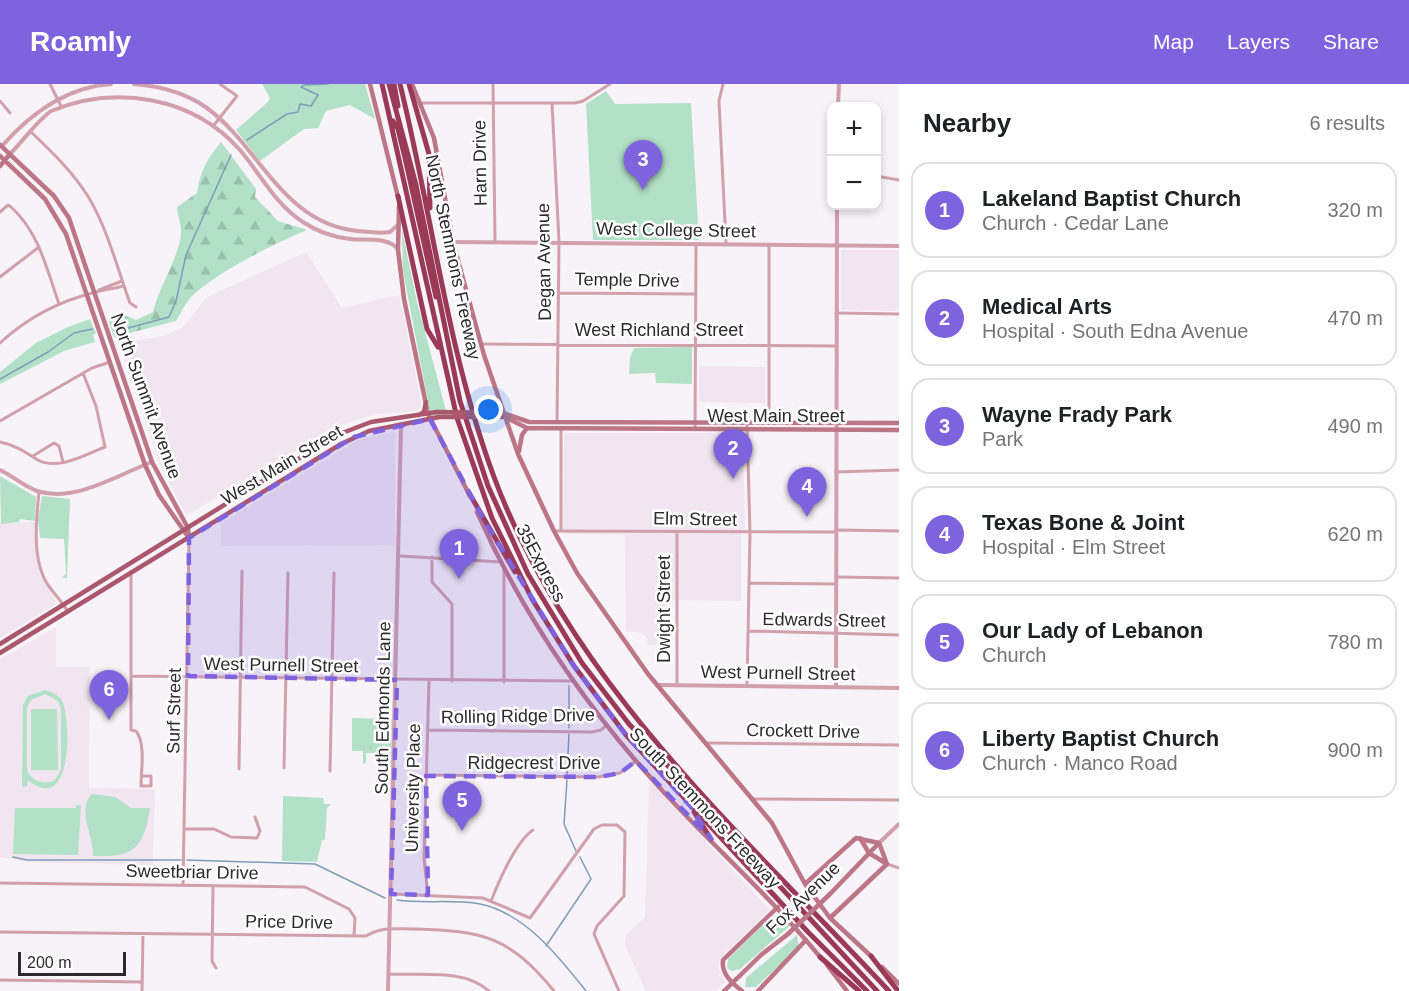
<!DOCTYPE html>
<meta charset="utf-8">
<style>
body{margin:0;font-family:Helvetica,sans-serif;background:#f2f2f2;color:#202124}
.controls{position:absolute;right:18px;top:18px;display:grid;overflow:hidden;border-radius:12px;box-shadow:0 3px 9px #0003}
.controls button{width:54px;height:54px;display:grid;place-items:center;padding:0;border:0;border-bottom:2px solid #e0e0e0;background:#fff;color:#202124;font:30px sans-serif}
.scale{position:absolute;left:18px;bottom:15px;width:108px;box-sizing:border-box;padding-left:6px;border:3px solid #2c2a2c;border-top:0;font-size:16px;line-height:21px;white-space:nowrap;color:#2c2a2c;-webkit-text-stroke:4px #fff;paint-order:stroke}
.you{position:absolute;left:489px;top:326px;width:21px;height:21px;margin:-15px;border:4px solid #fff;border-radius:50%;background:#1a73e8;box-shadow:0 0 0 9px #1a73e833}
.badge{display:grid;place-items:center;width:39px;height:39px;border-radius:50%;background:#7f63de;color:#fff;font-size:20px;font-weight:700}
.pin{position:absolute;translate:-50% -50px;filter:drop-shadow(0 2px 3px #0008)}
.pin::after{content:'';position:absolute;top:32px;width:21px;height:18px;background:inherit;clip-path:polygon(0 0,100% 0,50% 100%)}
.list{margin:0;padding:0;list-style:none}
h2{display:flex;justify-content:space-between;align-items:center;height:78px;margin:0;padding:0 24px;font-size:26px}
h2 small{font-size:20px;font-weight:400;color:#757577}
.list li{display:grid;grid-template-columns:39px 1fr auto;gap:18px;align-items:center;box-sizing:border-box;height:96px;margin:0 12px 12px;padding:0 12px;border:2px solid #e0e0e0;border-radius:18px}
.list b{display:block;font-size:22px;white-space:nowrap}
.list p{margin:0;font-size:20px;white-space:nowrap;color:#757577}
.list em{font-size:20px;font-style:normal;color:#757577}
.map{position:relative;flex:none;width:899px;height:907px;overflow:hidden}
header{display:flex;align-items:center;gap:36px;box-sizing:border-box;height:84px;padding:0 30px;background:#7f63de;color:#fff}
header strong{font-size:28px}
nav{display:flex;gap:33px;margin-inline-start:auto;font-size:21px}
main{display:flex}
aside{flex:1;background:#fff}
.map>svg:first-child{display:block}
.built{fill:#f0e5f0}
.green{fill:#b2e1c7;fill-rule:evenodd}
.forest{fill:url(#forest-firs)}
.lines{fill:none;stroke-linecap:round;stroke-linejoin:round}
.stream{stroke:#7d9db7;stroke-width:1.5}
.minor{stroke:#d1a0aa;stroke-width:3}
.tertiary{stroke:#d1a0aa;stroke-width:4}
.secondary{stroke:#bc7685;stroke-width:4.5}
.primary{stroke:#ab576c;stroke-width:4.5}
.motorway{stroke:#9b3a56;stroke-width:5}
.secondary-bridge{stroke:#bc7685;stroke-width:4.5}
.primary-bridge{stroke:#ab576c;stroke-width:4.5}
.marked{fill:#7f63de;fill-opacity:0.2;stroke:#7f63de;stroke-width:4.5;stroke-dasharray:12 8;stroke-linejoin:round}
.labels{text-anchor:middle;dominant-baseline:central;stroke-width:5;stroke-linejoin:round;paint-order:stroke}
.street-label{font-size:18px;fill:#2c2a2c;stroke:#fff}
</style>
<header>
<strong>Roamly</strong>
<nav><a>Map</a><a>Layers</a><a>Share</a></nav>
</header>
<main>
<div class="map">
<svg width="899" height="907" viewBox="0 0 899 907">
<defs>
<pattern id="forest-firs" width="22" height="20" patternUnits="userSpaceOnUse" patternTransform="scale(1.5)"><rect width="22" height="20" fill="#b2e1c7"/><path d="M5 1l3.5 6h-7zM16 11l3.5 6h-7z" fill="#99c1ab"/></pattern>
</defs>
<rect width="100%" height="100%" fill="#f8f3f8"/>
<path class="built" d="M841,166H899V227L841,226Z
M306,168L342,224L399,211L422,322L416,327L377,330L333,343L263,388L186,431L159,378L119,260L167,251L182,244L207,213Z
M699,282L765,283V319L699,318Z
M393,348L395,350V461L221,462V439L360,355Z
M564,349H743L745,445H741V517L670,516V561H648L647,553L641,549L626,547L625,451L563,450Z
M36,438V470L40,489L57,519L0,554V439Z
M56,543V583H90L89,704L155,705L153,781L27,778L0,773V575Z
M649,697L770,826L720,874L718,883L725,898L716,907H646L625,862L626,851L645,833Z"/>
<path class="green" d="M262,0H365L375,35L350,21L326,27L318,44L304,45L260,77L236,46L268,18L270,14Z
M606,7L615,20L691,19L699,156H593L586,20Z
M402,146L417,218L448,334H431L403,187Z
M90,235L96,249L93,251L95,258L64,267L0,300V288L36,259L68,243Z
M692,263V300L656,299L655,289L629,290L630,274L634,264Z
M0,392L36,413L35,437L20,435L19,438L1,440Z
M42,412L70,415L67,494H61L66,490L64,455L40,454L38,434Z
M45,606C51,608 57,610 61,615C71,628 75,734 28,696L27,702L22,703L23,621L28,612ZM45,610L58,617L61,625V686L54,697C41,700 34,698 27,687V623L31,616Z
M31,625H57L58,686H31Z
M352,634L392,635L391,683L387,680L386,669H366V679L363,680V667H352Z
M92,710L115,713L131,724H150C144,764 134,774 93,772C94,751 76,727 92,710Z
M283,712L323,714L324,720H331L327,724L325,755H328L322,756L317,778L282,777Z
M76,721H81L78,771L13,770L15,724H76Z
M780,830L791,841L740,885L732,887L727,884L728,875L771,833L785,836L773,832Z
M797,851L799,863L756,903H745L746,894Z"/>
<path class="forest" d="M221,58L256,105L255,113L278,137L307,146C273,160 217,188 191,213C185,220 180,230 176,237L114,253L109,238L112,234L125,231L136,236L153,228C158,205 182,167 181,147C181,139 177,131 177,123L197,109C200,87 207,75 221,58Z
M384,651L390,664V676H387V668H377L370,663Z"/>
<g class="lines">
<path class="stream" d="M247,56L287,30L298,28L300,20L311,22L318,11L301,3L304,1L328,0
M117,247L169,233L176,217L186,171L231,71
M0,295L48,268L74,249L92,245
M569,602V644
M567,690L569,650
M567,696L564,740L576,767
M13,773L27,776H181
M187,776L315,780L385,814
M397,816C424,820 453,815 480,820C525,829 559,873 586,907
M546,862L591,795L580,773"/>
<path class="minor" d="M50,0L61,22
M493,0L495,158
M723,0L719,17L726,159
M0,17L10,29
M420,19H575L583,17L610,0
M552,19L559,158L557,338
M214,41L237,12L220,0
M30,47C52,68 73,88 89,114C108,146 117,184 130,219L136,223
M876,92L899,96
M0,128L8,121L11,123C39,148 47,186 59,220
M0,193L39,163
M99,206L122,197
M559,209L695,210
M836,229L899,230
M0,259C28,233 59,217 96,208C105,205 114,205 123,202
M481,260L836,262
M0,337L92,284L110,278
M769,338V161
M561,344V447
M695,345L696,161
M0,358C15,361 25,368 38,376C58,387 86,370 105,363L96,322L83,289
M33,372L54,359L59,362L63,378
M836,388L899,386
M39,408C36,437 31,481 51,505C57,513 63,519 68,528
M836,446L899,447
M554,447L836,448
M400,472L501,478
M432,473V498L452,520V597
M131,489V646L136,647C146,660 141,686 141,702H151V692H141
M836,493L899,494
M749,499L836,500
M748,547L899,551
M131,592L574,597
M504,598V484
M677,601V449
M747,602L750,449L747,338
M428,646L592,648L601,646L607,641
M706,659L899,661
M284,684L288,489
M239,685L242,487
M330,687L334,489
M426,691L599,693L620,689L636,677
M753,715L899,716
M185,745H214L231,753L257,754L260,747L255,733
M887,780L899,784
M0,799L305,803L349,825L355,834L354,852
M183,801L189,454
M213,802L212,877L216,884
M391,810L483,814L530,834L594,745L602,741H617L625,748L624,812L597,842L594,850L619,907
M428,811L424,774L429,597
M491,817C499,797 515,758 533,746
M0,848L366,852C382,842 397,845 415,845C483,847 509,852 554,907
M389,890C420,892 464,884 489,907
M0,896L142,898
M142,907L143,850"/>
<path class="tertiary" d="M134,0C159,2 186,9 207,24C260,63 283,140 358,147C368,148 379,150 390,148L399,140
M838,22L839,0
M2,62C31,29 66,3 111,0
M10,70C24,56 35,39 51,27C116,0 193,13 240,66C261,91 275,120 303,138C316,147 334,153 350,155C366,157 386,152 398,165
M453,158L899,162
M0,386C13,392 23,402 37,407C75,419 117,391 152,378
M657,601L899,604
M836,603L837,122
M879,759L899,740
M388,907L401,342"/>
<path class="secondary" d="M370,0L398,113
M412,0L434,54L453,158L484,271L518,370L554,447L577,489L648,590L772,739L805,800L830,834L872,873
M0,61L54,112L69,134L152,378L188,444L189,454
M0,72L45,115L66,150L145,381L159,411L189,454
M0,82L10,70
M399,122L398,166L404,215L428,330L470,412
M503,329L529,338L899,339
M505,333L527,344L899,346
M519,367L522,351L527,344
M477,428C528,543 603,647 690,736C735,782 781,825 821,874
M860,754L869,769L887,780
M879,759L887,780
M805,800L856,754L879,759
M830,810L879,759
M830,834L887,780
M827,881L847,907
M882,883L899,900
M724,907L761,871L788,850
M742,907C732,899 721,890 723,876L778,823
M758,907L806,856"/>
<path class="primary" d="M419,331L424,328L426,318
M0,560L337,351L371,338L437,328
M0,569L341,360L369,347L439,333"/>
<path class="motorway" d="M382,0L457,334L492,434L532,515L574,582L626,651L808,848L867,907
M389,0L416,101L460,317L488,402L528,490L582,579L629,640L877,907
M394,0L398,22
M400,0C432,130 447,266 494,393C572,602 741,748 889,907
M409,0L429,70L430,124
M393,37L398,45L405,74L436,213
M398,112L427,245L438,263
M469,409L515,488
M694,728L711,755
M871,872L898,907
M820,873L859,907"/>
<path class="secondary-bridge" d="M788,850L830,810"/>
<path class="primary-bridge" d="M437,328L501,329
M439,333H502"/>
</g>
<path class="marked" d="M430,335L485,438L574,582L626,651L692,724L711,755L636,677L620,689L599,693L426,692L428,811L391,810L397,596L188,592L189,454L354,353Z"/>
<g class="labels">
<g class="street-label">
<text transform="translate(480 79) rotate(-91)">Harn Drive</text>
<text transform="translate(676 146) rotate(1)">West College Street</text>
<text transform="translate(453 173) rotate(78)">North Stemmons Freeway</text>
<text transform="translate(544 178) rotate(-91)">Degan Avenue</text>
<text transform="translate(627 196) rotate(1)">Temple Drive</text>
<text x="659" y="246">West Richland Street</text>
<text transform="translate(146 312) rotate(70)">North Summit Avenue</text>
<text x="776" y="332">West Main Street</text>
<text transform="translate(282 381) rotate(-31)">West Main Street</text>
<text transform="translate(695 435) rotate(1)">Elm Street</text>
<text transform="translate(541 479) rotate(62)">35Express</text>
<text transform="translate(664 525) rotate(-90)">Dwight Street</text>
<text transform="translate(824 536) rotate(1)">Edwards Street</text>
<text transform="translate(281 581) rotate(1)">West Purnell Street</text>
<text transform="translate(778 589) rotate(1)">West Purnell Street</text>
<text transform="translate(383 624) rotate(-89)">South Edmonds Lane</text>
<text transform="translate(174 627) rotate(-89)">Surf Street</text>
<text transform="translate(518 632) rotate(-1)">Rolling Ridge Drive</text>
<text transform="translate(803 647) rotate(1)">Crockett Drive</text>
<text x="534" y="679">Ridgecrest Drive</text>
<text transform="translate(413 704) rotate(-89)">University Place</text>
<text transform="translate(705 724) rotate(47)">South Stemmons Freeway</text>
<text transform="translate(192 788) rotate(1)">Sweetbriar Drive</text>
<text transform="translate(803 814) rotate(-44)">Fox Avenue</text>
<text transform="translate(289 838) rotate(1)">Price Drive</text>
</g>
</g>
</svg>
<div class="controls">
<button>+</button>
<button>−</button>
</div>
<div class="scale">200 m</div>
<div class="you"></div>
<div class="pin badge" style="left:459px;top:495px">1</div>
<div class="pin badge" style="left:733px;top:395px">2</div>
<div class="pin badge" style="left:643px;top:106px">3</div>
<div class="pin badge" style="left:807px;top:433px">4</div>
<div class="pin badge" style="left:462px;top:747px">5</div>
<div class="pin badge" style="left:109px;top:636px">6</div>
</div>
<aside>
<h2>Nearby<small>6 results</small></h2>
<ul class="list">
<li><span class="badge">1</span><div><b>Lakeland Baptist Church</b><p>Church · Cedar Lane</p></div><em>320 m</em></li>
<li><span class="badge">2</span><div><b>Medical Arts</b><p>Hospital · South Edna Avenue</p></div><em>470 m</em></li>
<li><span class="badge">3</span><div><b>Wayne Frady Park</b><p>Park</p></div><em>490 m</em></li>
<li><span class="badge">4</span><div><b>Texas Bone &amp; Joint</b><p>Hospital · Elm Street</p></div><em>620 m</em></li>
<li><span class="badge">5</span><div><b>Our Lady of Lebanon</b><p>Church</p></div><em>780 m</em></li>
<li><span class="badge">6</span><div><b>Liberty Baptist Church</b><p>Church · Manco Road</p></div><em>900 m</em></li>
</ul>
</aside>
</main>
